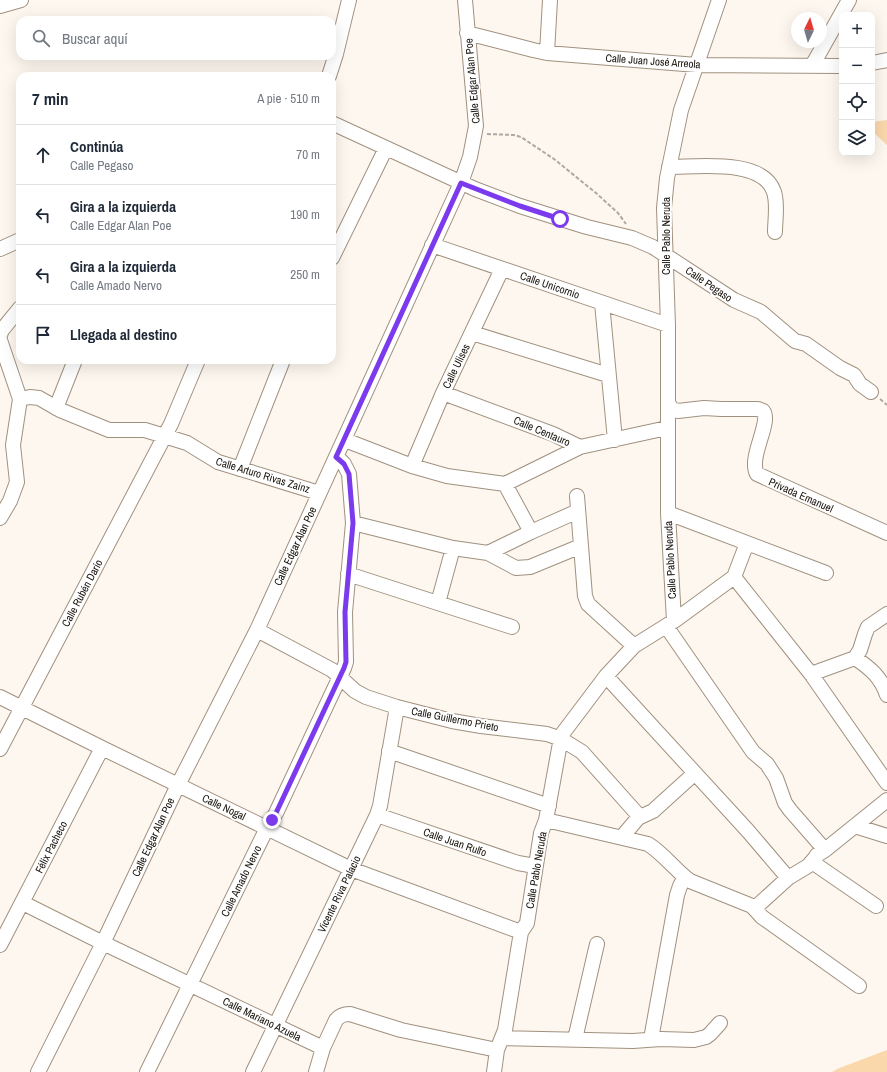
<!DOCTYPE html>
<html lang="es">
<meta charset="utf-8">
<style>
body{margin:0;font-family:"Archivo Narrow",sans-serif;background:#f6f6f7;color:#1f2937}
.controls{position:absolute;right:12px;top:12px;display:grid;overflow:hidden;border-radius:8px;box-shadow:0 4px 16px #0002}
.controls button{width:36px;height:36px;display:grid;place-items:center;padding:0;border:0;border-bottom:1px solid #e0e1e3;background:#fff;color:#1f2937;font:20px sans-serif}
.compass{position:absolute;left:791px;top:12px;width:36px;height:36px;border-radius:50%;background:#fff;box-shadow:0 4px 16px #0002;rotate:5deg}
.stop{position:absolute;width:12px;height:12px;margin:-9px;border:3px solid #7c3aed;border-radius:50%;background:#fff}
.stop.end{background:#7c3aed;border-color:#fff;box-shadow:0 1px 4px #0008}
.list{margin:0;padding:0;list-style:none}
h2{display:flex;justify-content:space-between;align-items:center;height:52px;margin:0;padding:0 16px;font-size:17px}
h2 small{font-size:13px;font-weight:400;color:#747a83}
.list li{display:grid;grid-template-columns:26px 1fr auto;gap:12px;align-items:center;box-sizing:border-box;height:60px;padding:0 16px;border-top:1px solid #e0e1e3}
.list b{display:block;font-size:15px;white-space:nowrap}
.list p{margin:0;font-size:13px;white-space:nowrap;color:#747a83}
.list em{font-size:13px;font-style:normal;color:#747a83}
.icon{flex:none;width:22px;height:22px;fill:none;stroke:currentColor;stroke-width:2;stroke-linecap:round;stroke-linejoin:round}
.map{position:relative;flex:none;width:887px;height:1072px;overflow:hidden}
.search{position:absolute;background:#fff;box-shadow:0 4px 16px #0002;left:16px;top:16px;width:320px;height:44px;display:flex;align-items:center;gap:10px;box-sizing:border-box;padding:0 14px;border-radius:12px;color:#747a83;font-size:15px}
.panel{position:absolute;background:#fff;box-shadow:0 4px 16px #0002;left:16px;top:72px;width:320px;height:292px;border-radius:12px}
.map>svg:first-child{display:block}
.green{fill:#fbd7ac}
.lines{fill:none;stroke-linecap:round;stroke-linejoin:round}
.minor-casing{stroke:#a0917f;stroke-width:16}
.path{stroke:#b0a9a2;stroke-width:2;stroke-dasharray:4 2;stroke-linecap:butt}
.minor{stroke:#fff;stroke-width:14}
.route{stroke:#7c3aed;stroke-width:5}
.labels{text-anchor:middle;dominant-baseline:central;stroke-width:4;stroke-linejoin:round;paint-order:stroke}
.street-label{font-size:11px;fill:#18120b;stroke:#fff}
</style>
<div class="map">
<svg width="887" height="1072" viewBox="0 0 887 1072">
<rect width="100%" height="100%" fill="#fef7ef"/>
<path class="green" d="M887,120V145L872,131V122Z
M887,1050V1072H832L837,1069Z"/>
<g class="lines">
<g class="minor-casing">
<path id="minor" d="M0,6L21,0
M467,33L533,50L547,53L697,65L842,66
M547,53L550,0
M872,63L887,60
M812,66L849,0
M329,76L336,54L349,0
M332,123L475,189L520,206L587,227L632,238L653,247L734,300L761,312L795,341L806,344L840,368L854,375L860,384L871,392
M669,167C698,167 763,158 774,192C778,204 775,220 775,232
M432,245L668,325
M0,249L20,240
M332,258L386,148
M602,303L615,440
M472,333L608,375
M0,335L2,330L20,308
M0,340L20,399L13,445L17,482L10,501L0,518
M443,393L553,434L580,447
M20,399L30,397L39,398L60,410L109,430H145L187,443L218,462L319,493
M668,403L672,409L678,411L704,408L721,409H758L763,411C772,422 748,457 757,474L887,533
M56,408L75,360
M345,440L412,466L447,476L505,484L580,447L667,428
M412,466L443,393L502,269
M240,469L283,360
M577,496L585,596L588,604L634,646
M668,513L826,573
M353,523L453,548L488,553L531,532L505,484
M531,532L578,511
M488,553L516,568L530,567L581,546
M348,574L512,627
M734,577L811,674L887,783
M438,603L453,548
M674,621L668,513V325L664,208L667,178L681,110L719,0
M666,626L753,752L767,764L776,778L785,803L790,810L825,850
M257,630L332,670L355,691L366,697L397,707L452,721L481,726L547,734L561,739L582,752L640,817
M855,658C870,668 881,677 887,695
M811,674L855,658L860,650L865,634L868,627L887,614
M606,676L748,831L788,878
M0,697L102,748L351,869L521,932
M0,749L171,424L198,360
M389,751L549,806
M377,815L518,863L535,866
M546,820L648,844C664,854 675,870 690,881L752,906L762,917L859,986
M855,826L887,836
M622,837L638,818L653,811L695,773
M812,862L876,906
M23,903L103,943L323,1048
M755,908L788,878L808,866L815,858L817,855L825,850L887,800
M0,945L102,748
M502,1038L633,1041L661,1039L694,1040L706,1037L710,1034L720,1023
M575,1039L597,944
M651,1039L677,895L680,886L685,877
M38,1072L103,943L178,785L257,630L461,183L470,157L476,126L465,0
M147,1072L267,828L276,813L344,668L346,662L345,612L353,523L349,474L344,464L337,457
M253,1072L377,815L380,806L397,707
M316,1072L323,1048L336,1020C340,1015 344,1014 350,1014L401,1030L497,1050
M494,1072L497,1050L505,1030L521,932L527,923L541,833L546,820L560,743L563,733L606,676L634,646L674,621L734,577L747,543"/>
</g>
<path class="path" d="M487,134L514,135L521,137L554,159L596,193L618,213L626,224
M880,399L887,405"/>
<use href="#minor" class="minor"/>
</g>
<g class="lines">
<path class="route" d="M272,820L276,813L344,668L346,662L345,612L353,523L349,474L344,464L336,457L461,183L520,206L560,219"/>
</g>
<g class="labels">
<g class="street-label">
<text transform="translate(653 61) rotate(4)">Calle Juan José Arreola</text>
<text transform="translate(472 81) rotate(-95)">Calle Edgar Alan Poe</text>
<text transform="translate(666 236) rotate(-90)">Calle Pablo Neruda</text>
<text transform="translate(709 284) rotate(34)">Calle Pegaso</text>
<text transform="translate(550 285) rotate(19)">Calle Unicornio</text>
<text transform="translate(456 366) rotate(-64)">Calle Ulises</text>
<text transform="translate(542 431) rotate(23)">Calle Centauro</text>
<text transform="translate(263 475) rotate(17)">Calle Arturo Rivas Zainz</text>
<text transform="translate(801 495) rotate(24)">Privada Emanuel</text>
<text transform="translate(295 546) rotate(-65)">Calle Edgar Alan Poe</text>
<text transform="translate(670 560) rotate(-93)">Calle Pablo Neruda</text>
<text transform="translate(82 593) rotate(-62)">Calle Rubén Darío</text>
<text transform="translate(455 719) rotate(11)">Calle Guillermo Prieto</text>
<text transform="translate(224 807) rotate(25)">Calle Nogal</text>
<text transform="translate(153 837) rotate(-65)">Calle Edgar Alan Poe</text>
<text transform="translate(455 842) rotate(19)">Calle Juan Rulfo</text>
<text transform="translate(51 847) rotate(-63)">Félix Pacheco</text>
<text transform="translate(536 870) rotate(-80)">Calle Pablo Neruda</text>
<text transform="translate(241 881) rotate(-64)">Calle Amado Nervo</text>
<text transform="translate(339 894) rotate(-64)">Vicente Riva Palacio</text>
<text transform="translate(262 1019) rotate(26)">Calle Mariano Azuela</text>
</g>
</g>
</svg>
<div class="controls">
<button>+</button>
<button>−</button>
<button><svg class="icon" aria-label="locate" viewBox="0 0 24 24"><circle cx="12" cy="12" r="6"/><path d="M12 2v4M12 18v4M2 12h4M18 12h4"/></svg></button>
<button><svg class="icon" aria-label="layers" viewBox="0 0 24 24"><path d="M12 4l9 5-9 5-9-5zM3 14l9 5 9-5"/></svg></button>
</div>
<svg class="compass" viewBox="-18 -18 36 36"><path d="M0-13l5 13h-10z" fill="#e53935"/><path d="M0 13l5-13h-10z" fill="#747a83"/></svg>
<div class="stop" style="left:560px;top:219px"></div>
<div class="stop end" style="left:272px;top:820px"></div>
<div class="search"><svg class="icon" aria-label="search" viewBox="0 0 24 24"><circle cx="10" cy="10" r="6"/><path d="M15 15l6 6"/></svg>Buscar aquí</div>
<section class="panel">
<h2>7 min<small>A pie · 510 m</small></h2>
<ul class="list">
<li><svg class="icon" aria-label="ahead" viewBox="0 0 24 24"><path d="M12 20V5M6 11l6-6 6 6"/></svg><div><b>Continúa</b><p>Calle Pegaso</p></div><em>70 m</em></li>
<li><svg class="icon" aria-label="left" viewBox="0 0 24 24"><path d="M17 20v-9H6M10 6l-5 5 5 5"/></svg><div><b>Gira a la izquierda</b><p>Calle Edgar Alan Poe</p></div><em>190 m</em></li>
<li><svg class="icon" aria-label="left" viewBox="0 0 24 24"><path d="M17 20v-9H6M10 6l-5 5 5 5"/></svg><div><b>Gira a la izquierda</b><p>Calle Amado Nervo</p></div><em>250 m</em></li>
<li><svg class="icon" aria-label="arrive" viewBox="0 0 24 24"><path d="M6 21V4h12l-3 4 3 4H6"/></svg><div><b>Llegada al destino</b></div></li>
</ul>
</section>
</div>
